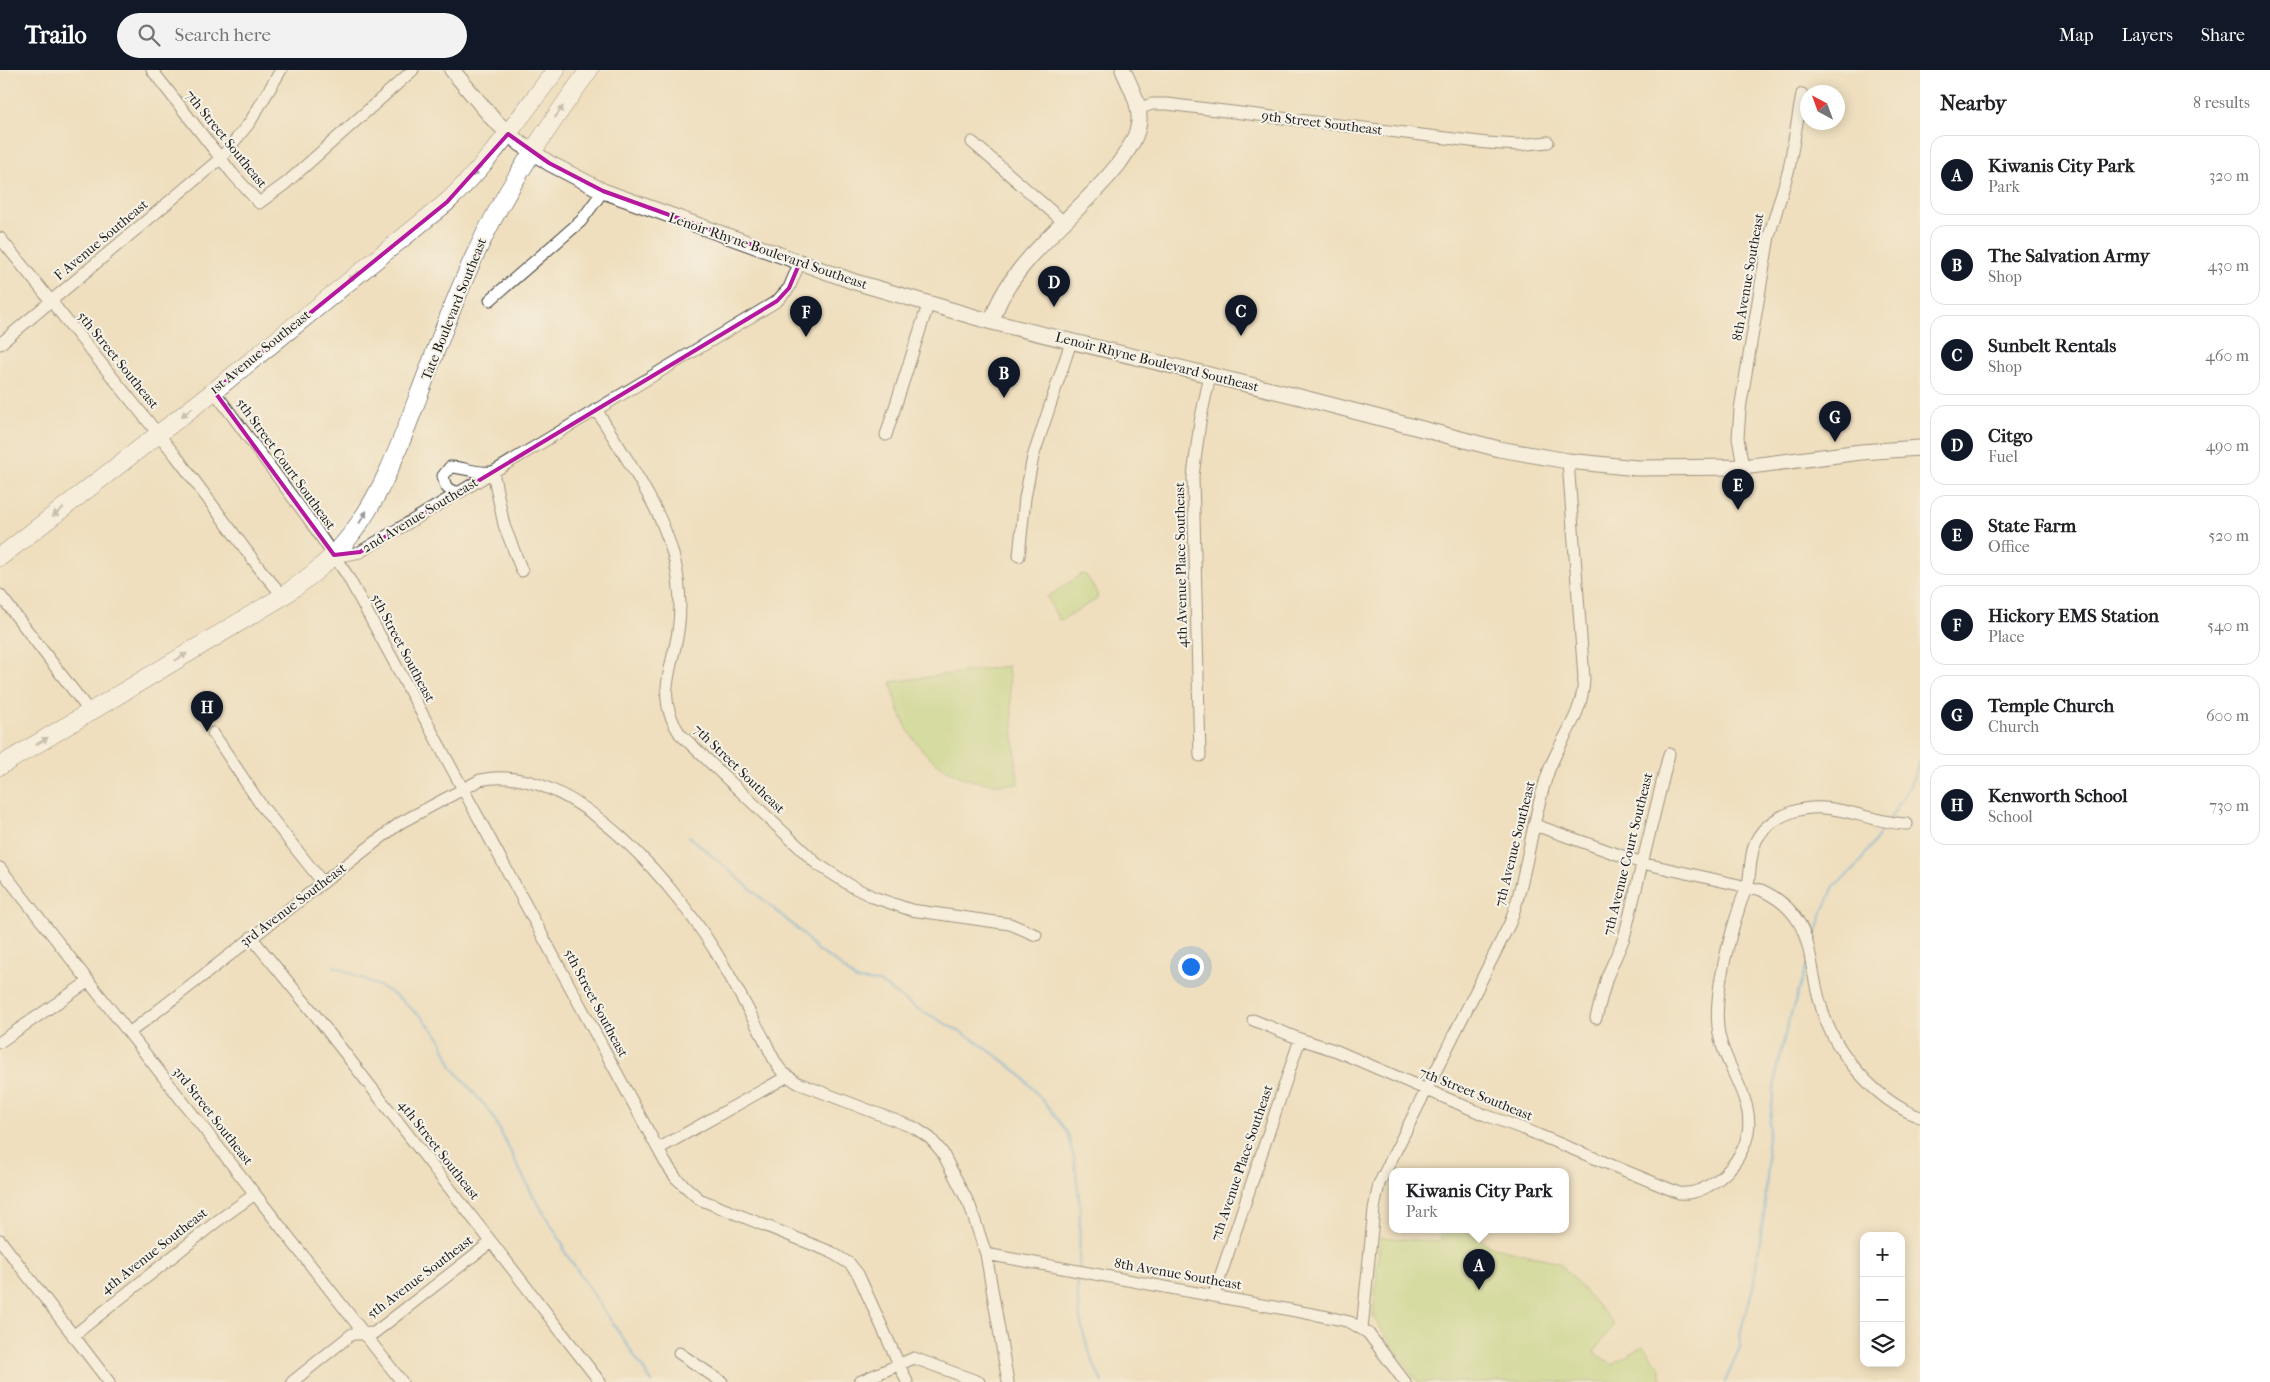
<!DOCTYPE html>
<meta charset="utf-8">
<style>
body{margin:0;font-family:"IM FELL French Canon",serif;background:#f2f2f2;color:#202124}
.controls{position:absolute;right:15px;bottom:15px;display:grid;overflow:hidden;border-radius:10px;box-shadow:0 2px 12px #0003}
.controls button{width:45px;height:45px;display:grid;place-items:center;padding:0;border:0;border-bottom:1px solid #e0e0e0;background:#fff;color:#202124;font:25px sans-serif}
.compass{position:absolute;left:1800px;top:15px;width:45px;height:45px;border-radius:50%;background:#fff;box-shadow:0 2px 12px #0003;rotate:319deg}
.you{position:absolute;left:1190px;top:896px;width:18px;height:18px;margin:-12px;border:4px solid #fff;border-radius:50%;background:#1a73e8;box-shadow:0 0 0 8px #1a73e833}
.badge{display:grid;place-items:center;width:32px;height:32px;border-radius:50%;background:#111827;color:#fff;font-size:16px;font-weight:700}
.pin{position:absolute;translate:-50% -41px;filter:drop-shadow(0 1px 2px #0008)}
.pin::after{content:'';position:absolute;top:26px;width:18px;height:15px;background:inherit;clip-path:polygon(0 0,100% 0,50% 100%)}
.popup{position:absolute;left:1389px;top:1098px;width:180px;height:65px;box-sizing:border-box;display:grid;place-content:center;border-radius:10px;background:#fff;filter:drop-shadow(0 1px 4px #0005);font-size:16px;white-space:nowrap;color:#757577}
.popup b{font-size:19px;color:#202124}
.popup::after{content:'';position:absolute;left:50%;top:100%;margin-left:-10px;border:10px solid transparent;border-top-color:#fff}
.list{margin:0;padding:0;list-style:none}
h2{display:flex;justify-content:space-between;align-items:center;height:65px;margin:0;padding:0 20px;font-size:21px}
h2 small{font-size:16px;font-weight:400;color:#757577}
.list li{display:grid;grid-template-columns:32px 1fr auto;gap:15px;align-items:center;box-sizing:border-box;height:80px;margin:0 10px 10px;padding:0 10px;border:1px solid #e0e0e0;border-radius:15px}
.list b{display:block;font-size:19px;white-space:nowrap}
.list p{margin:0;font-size:16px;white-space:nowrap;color:#757577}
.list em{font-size:16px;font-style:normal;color:#757577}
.icon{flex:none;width:28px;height:28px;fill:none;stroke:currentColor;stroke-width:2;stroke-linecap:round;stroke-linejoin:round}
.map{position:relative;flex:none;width:1920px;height:1312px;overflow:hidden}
header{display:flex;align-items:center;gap:30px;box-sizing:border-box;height:70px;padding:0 25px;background:#111827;color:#fff}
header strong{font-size:24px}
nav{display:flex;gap:28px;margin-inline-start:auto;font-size:18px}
.search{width:350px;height:45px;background:#f2f2f2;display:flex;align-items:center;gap:12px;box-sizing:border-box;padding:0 18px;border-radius:28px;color:#757577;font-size:19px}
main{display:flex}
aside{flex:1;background:#fff}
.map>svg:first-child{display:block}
.green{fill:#b8d77e;stroke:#6a7a4d}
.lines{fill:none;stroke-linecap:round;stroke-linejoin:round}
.stream{stroke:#5fa9d7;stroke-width:2.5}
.street-casing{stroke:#3c3934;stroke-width:13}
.secondary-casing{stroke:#3c3934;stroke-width:17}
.primary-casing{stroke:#3c3934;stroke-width:19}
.street{stroke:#fff;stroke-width:11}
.secondary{stroke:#fff;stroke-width:15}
.primary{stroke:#fff;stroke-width:18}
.oneway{fill:#999}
.marked{fill:none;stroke:#b5179e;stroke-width:4;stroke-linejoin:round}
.labels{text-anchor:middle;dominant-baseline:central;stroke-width:4;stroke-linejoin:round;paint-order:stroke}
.street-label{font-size:14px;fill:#1c1c1c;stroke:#f7f3e8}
</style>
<header>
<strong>Trailo</strong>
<div class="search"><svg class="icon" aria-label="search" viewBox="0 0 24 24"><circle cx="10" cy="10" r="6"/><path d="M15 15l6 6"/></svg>Search here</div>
<nav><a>Map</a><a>Layers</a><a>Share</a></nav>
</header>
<main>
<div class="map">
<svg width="1920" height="1312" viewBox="0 0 1920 1312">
<rect width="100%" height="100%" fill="#f7f3e8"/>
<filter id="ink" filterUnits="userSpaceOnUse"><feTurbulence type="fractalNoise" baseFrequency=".02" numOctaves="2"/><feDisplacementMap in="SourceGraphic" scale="10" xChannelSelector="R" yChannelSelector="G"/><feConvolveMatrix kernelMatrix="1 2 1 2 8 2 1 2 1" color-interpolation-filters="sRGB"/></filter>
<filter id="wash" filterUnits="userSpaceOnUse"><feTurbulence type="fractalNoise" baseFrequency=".0096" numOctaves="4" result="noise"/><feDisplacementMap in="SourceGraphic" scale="20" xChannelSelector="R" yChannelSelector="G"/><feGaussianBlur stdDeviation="1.12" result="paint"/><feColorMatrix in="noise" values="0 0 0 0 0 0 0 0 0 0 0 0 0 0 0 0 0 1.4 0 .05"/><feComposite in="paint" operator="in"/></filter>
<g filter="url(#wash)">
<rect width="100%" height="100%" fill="#efdfbe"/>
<path class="green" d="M1082,504L1086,505L1097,523V529L1061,550L1058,549L1047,527Z
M1008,596L1018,714C947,719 904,679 891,612Z
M1444,1159H1460L1494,1177L1559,1192L1614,1254L1594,1282L1612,1295L1643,1276L1661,1298V1312H1418L1373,1247L1380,1167L1439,1172Z"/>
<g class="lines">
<path class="stream" d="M1890,749L1909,718L1920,691
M689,766L801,862L817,880L837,893L856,910L879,912L913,936L970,967L1004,991L1020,1004L1050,1039L1068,1064L1075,1093L1080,1138L1079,1198
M1812,877L1823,842L1834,816L1855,799L1885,756
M334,896L381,917L399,928L417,944
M420,945L440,968L452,997L491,1043L531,1122L564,1176L563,1179L652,1312
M1078,1205C1075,1242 1086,1280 1102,1312
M1725,1312L1740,1277L1741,1260L1753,1217L1764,1144L1768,1096L1767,1074L1777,997L1787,957L1807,894"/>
</g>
</g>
<g filter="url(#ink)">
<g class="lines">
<g class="street-casing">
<path id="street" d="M152,0L232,103L259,133L285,114L413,0
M1138,39L1152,34H1167L1487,73L1518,75L1548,72
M972,72L1065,153
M0,168L176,386L260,499L283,526
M490,230L581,151L603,121
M0,274L221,88L250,52L281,0
M214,321L308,448L347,505L665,1092L676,1108L699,1129L831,1182L850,1194L858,1204L907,1312
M596,339C627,392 670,446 678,509C681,530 680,556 675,577C667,611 659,633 680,664L817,794L853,817L873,827L911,840L1010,854L1036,865
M886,365L928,235
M1743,397L1738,368L1740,339L1769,166L1789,99L1802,24
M493,402L504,455L522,501
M457,422C446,420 445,416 443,406L450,397C465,397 475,404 491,402
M334,485H346L360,482L777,231L789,218L800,192
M1019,486L1025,428L1033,387L1071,272
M0,525L90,642
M213,663L261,735L323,813
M1200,686L1193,406L1200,352L1210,305
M1535,755L1642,793L1761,820C1816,845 1806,887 1821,936C1833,981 1876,1031 1920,1047
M0,798L402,1312
M251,867L316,946L600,1312
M1596,948L1607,907L1624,868L1669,684
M1253,950L1300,969L1337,981L1485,1045L1524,1059L1679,1123C1695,1125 1708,1117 1720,1108C1730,1100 1738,1089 1743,1078C1764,1035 1722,999 1718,957C1714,922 1729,869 1740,835C1742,828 1746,821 1748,814C1751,800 1750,781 1757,769C1764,756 1778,747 1792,742C1831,728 1868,753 1907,754
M129,963L400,753L480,710C575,689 683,824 724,896C738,920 751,945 764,969C769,979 773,990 780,999C785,1005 792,1009 798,1013L915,1058L930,1068L942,1082L970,1136L986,1184L1008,1312
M0,972L89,911
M658,1079L788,1006
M0,1170L109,1312
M986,1184L1328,1247L1350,1252L1368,1263L1405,1312
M1214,1225L1300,969
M1362,1259L1374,1139L1379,1114L1510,853C1528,804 1531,750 1549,700C1561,667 1583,646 1584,608L1568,391
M73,1266L216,1152L255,1124
M679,1283L722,1312
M292,1312L352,1264L374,1263L491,1172
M859,1312L914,1288L979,1312"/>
</g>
<g class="secondary-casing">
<path id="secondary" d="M452,0L493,49L518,72L549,93L603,121L855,212L992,252L1300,327L1499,379L1568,391L1637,398L1743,397L1861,382L1920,378
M992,252C1006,193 1083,142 1120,92C1128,80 1138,66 1139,51C1140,33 1130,16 1123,0"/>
</g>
<g class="primary-casing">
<path id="primary" d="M0,487L214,321L447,132C489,93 521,45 556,0
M0,696L283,526C307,509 332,490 350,466C382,425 400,375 418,327C436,280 453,232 474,187C505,120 546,59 589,0"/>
</g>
<use href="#street" class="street"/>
<use href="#secondary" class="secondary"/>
<use href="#primary" class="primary"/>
</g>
<defs><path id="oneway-solid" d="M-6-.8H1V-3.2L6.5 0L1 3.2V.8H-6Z" transform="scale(1.25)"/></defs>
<g class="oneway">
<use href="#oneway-solid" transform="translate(559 42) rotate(-55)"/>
<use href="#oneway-solid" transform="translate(477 101) rotate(131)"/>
<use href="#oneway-solid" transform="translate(353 206) rotate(141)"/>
<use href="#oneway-solid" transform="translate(187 342) rotate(142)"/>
<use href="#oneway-solid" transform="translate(58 442) rotate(142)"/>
<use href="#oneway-solid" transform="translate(363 447) rotate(-59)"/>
<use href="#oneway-solid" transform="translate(181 587) rotate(-31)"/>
<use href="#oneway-solid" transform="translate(42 671) rotate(-31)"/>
</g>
</g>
<path d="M0 0H1920V1312H0ZM508,64L549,93L603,121L800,192L789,218L777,231L360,482L334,485L214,321L447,132Z" fill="#efdfbe" fill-opacity=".55" fill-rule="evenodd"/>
<path class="marked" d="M508,64L549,93L603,121L800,192L789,218L777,231L360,482L334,485L214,321L447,132Z"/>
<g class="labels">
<g class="street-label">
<text transform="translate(1322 53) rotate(7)">9th Street Southeast</text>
<text transform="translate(226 69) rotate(51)">7th Street Southeast</text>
<text transform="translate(101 170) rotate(-40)">F Avenue Southeast</text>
<text transform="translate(768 181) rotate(19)">Lenoir Rhyne Boulevard Southeast</text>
<text transform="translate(1748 207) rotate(-80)">8th Avenue Southeast</text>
<text transform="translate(454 239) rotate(-68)">Tate Boulevard Southeast</text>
<text transform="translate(260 282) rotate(-39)">1st Avenue Southeast</text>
<text transform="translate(118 290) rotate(51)">5th Street Southeast</text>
<text transform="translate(1157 292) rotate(14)">Lenoir Rhyne Boulevard Southeast</text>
<text transform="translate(286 394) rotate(54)">5th Street Court Southeast</text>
<text transform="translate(420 445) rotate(-31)">2nd Avenue Southeast</text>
<text transform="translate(1181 495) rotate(-91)">4th Avenue Place Southeast</text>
<text transform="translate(403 578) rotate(62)">5th Street Southeast</text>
<text transform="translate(739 699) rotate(44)">7th Street Southeast</text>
<text transform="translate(1515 774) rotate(-76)">7th Avenue Southeast</text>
<text transform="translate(1628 784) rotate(-76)">7th Avenue Court Southeast</text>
<text transform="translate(293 835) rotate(-37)">3rd Avenue Southeast</text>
<text transform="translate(596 933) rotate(62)">5th Street Southeast</text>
<text transform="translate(1476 1024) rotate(22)">7th Street Southeast</text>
<text transform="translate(213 1046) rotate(52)">3rd Street Southeast</text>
<text transform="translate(439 1080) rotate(52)">4th Street Southeast</text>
<text transform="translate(1242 1093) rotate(-71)">7th Avenue Place Southeast</text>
<text transform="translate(154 1181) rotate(-38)">4th Avenue Southeast</text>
<text transform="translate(1178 1204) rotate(10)">8th Avenue Southeast</text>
<text transform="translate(420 1207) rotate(-37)">5th Avenue Southeast</text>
</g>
</g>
</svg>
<div class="controls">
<button>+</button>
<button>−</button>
<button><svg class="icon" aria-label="layers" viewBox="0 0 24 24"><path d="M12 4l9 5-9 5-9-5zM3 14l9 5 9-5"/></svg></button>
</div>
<svg class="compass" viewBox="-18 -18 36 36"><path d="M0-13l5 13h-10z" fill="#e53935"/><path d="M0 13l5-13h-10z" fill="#757577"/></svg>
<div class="you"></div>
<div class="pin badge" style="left:1479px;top:1220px">A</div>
<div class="popup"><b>Kiwanis City Park</b>Park</div>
<div class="pin badge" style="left:1004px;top:328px">B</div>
<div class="pin badge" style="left:1241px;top:266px">C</div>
<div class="pin badge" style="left:1054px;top:237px">D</div>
<div class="pin badge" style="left:1738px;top:440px">E</div>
<div class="pin badge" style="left:806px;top:267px">F</div>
<div class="pin badge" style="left:1835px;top:372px">G</div>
<div class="pin badge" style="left:207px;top:662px">H</div>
</div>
<aside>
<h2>Nearby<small>8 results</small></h2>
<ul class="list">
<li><span class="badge">A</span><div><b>Kiwanis City Park</b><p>Park</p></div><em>320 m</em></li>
<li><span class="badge">B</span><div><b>The Salvation Army</b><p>Shop</p></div><em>430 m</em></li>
<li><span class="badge">C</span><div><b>Sunbelt Rentals</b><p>Shop</p></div><em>460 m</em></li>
<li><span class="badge">D</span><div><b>Citgo</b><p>Fuel</p></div><em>490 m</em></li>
<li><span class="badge">E</span><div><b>State Farm</b><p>Office</p></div><em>520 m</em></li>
<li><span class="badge">F</span><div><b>Hickory EMS Station</b><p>Place</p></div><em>540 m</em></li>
<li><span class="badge">G</span><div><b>Temple Church</b><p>Church</p></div><em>600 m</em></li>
<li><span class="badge">H</span><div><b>Kenworth School</b><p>School</p></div><em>730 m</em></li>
</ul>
</aside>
</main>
